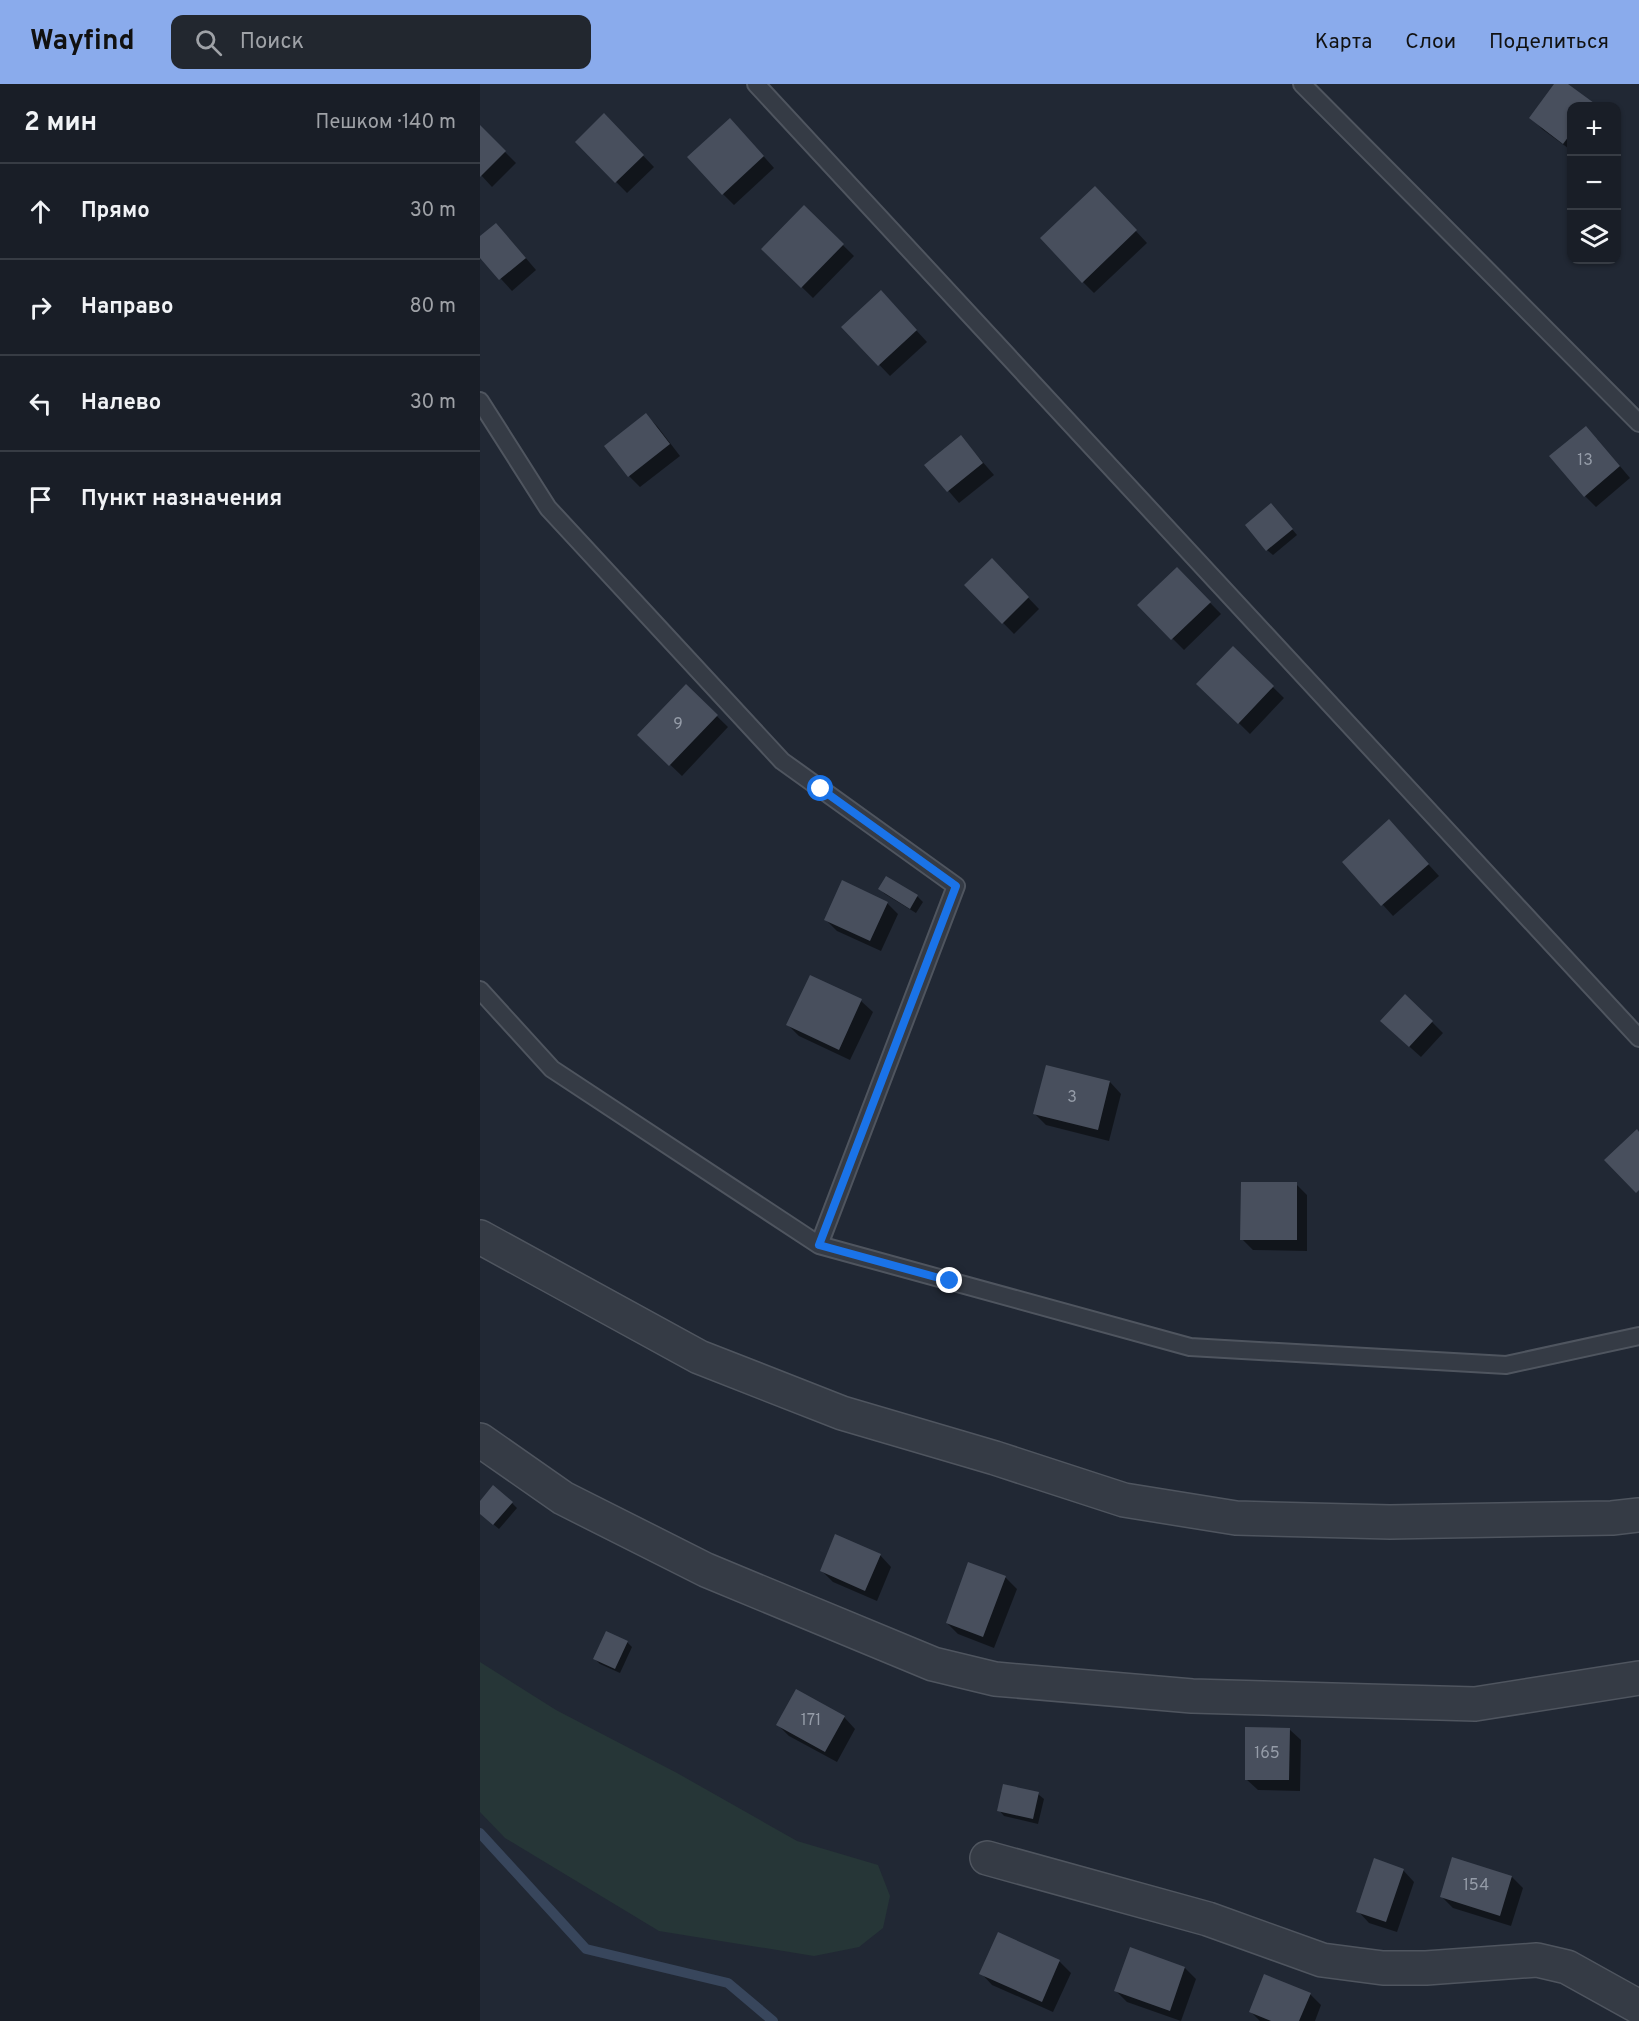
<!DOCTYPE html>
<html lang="ru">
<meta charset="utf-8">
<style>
body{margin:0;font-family:Overpass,sans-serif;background:#22272f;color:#f1f3f6}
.controls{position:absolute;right:18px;top:18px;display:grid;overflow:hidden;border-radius:12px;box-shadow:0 2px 4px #0004}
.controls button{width:54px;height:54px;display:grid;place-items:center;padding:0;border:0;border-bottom:2px solid #373c44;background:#191e27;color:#f1f3f6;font:30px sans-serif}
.stop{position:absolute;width:18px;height:18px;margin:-14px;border:4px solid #1a73e8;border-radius:50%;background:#fff}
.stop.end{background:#1a73e8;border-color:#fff;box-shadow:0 2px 6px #0008}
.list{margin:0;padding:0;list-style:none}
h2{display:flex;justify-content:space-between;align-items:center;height:78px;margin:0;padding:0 24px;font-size:26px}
h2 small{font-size:20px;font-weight:400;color:#9fa2a7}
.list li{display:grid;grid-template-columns:39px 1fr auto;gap:18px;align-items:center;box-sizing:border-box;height:96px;padding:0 24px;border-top:2px solid #373c44}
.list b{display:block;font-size:22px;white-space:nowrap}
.list em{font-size:20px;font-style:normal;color:#9fa2a7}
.icon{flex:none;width:33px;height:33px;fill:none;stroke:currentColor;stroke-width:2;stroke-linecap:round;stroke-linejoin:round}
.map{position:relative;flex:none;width:1159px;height:1937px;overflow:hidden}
header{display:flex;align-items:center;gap:36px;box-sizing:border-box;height:84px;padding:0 30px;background:#8aabec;color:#111}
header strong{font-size:28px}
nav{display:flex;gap:33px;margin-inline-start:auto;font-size:21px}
.search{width:420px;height:54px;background:#22272f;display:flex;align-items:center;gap:15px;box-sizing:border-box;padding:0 21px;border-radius:12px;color:#9fa2a7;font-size:22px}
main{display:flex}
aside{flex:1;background:#191e27}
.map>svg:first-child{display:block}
.green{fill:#263637}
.shadow{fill:#0007}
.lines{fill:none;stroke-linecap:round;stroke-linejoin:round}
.stream{stroke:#38465c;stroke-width:10}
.building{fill:#484f5d}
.lane-casing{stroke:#4f555f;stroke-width:20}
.street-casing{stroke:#4f555f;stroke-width:36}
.lane{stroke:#353b45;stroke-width:16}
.street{stroke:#353b45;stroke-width:33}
.route{stroke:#1a73e8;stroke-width:8}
.labels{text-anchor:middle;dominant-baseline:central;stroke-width:6;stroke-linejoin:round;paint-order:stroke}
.number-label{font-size:16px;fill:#959ca8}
</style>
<header>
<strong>Wayfind</strong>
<div class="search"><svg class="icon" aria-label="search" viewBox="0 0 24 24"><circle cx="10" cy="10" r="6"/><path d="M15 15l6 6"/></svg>Поиск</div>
<nav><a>Карта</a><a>Слои</a><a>Поделиться</a></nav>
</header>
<main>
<aside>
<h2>2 мин<small>Пешком · 140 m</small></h2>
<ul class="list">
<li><svg class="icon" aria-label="ahead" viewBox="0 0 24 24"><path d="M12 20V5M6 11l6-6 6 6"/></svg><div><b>Прямо</b></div><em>30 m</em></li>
<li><svg class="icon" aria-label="right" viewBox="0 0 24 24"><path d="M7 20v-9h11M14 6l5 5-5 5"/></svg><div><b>Направо</b></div><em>80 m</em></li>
<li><svg class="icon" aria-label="left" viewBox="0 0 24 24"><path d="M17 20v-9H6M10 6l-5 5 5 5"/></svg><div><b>Налево</b></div><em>30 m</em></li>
<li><svg class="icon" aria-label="arrive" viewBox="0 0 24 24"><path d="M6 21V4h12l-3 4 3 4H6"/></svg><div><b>Пункт назначения</b></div></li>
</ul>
</aside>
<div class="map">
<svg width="1159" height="1937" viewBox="0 0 1159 1937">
<rect width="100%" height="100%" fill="#212834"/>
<path class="green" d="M0,1578L76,1626L197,1689L317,1757L398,1781L410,1812L403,1844L379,1863L334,1872L179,1847L25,1754L0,1728Z"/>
<path class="shadow" d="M1075,0H1085L1115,22H1092V67L1062,45L1051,33Z
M124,31L174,83L147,109L97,58Z
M0,43L36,79L12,103L0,90Z
M261,47L294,84L254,121L243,110Z
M626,115L667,159L614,209L603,198Z
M324,123L374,172L333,214L283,165Z
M27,152L56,186L32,207L0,172V154Z
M412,220L447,258L410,292L363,243Z
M166,331L177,342L200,372L160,403L149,392Z
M481,353L514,391L479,419L446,381Z
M1117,355L1150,394L1116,423L1105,412Z
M796,426L817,451L793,471L787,466Z
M512,476L559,525L534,550L486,501Z
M697,485L741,530L704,566L659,521Z
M753,564L804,614L770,650L719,600Z
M206,602L248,643L202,692L159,651Z
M920,749L959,792L913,832L864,778Z
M407,794L438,813L443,818L436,829L405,810L400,805Z
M407,819L418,830L401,867L357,847L345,835Z
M330,893L381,917L393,928L370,976L319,952L308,941Z
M952,938L963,949L941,973L913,948Z
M630,998L641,1010L629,1057L566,1041L555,1030Z
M816,1100L827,1111V1167L773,1166L762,1155Z
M0,1419H32L37,1424L19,1445L0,1429Z
M400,1471L411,1483L397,1517L353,1498L341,1486Z
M489,1480L526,1494L537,1505L514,1564L478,1550L467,1539Z
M147,1558L152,1563L140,1589L120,1580L115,1575Z
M364,1633L375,1645L357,1678L309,1652L298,1641Z
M809,1645L821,1656L820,1707L778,1706L766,1695Z
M558,1710L564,1715L558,1740L524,1732L519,1726Z
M923,1786L934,1798L917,1848L889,1839L878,1827Z
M1032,1793L1043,1804L1031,1842L973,1824L962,1813Z
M519,1850L580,1878L591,1889L573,1928L512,1901L501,1889Z
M651,1865L705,1884L716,1895L701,1937L647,1918L636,1907Z
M830,1910L841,1921L835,1937H780L771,1928Z"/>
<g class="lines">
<path class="stream" d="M0,1749L106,1865L248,1899L293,1937"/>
</g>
<path class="building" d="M1074,0H1088L1114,19L1111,22H1092V48L1083,60L1049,34Z
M124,29L164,71L135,99L95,58Z
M250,34L284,72L242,111L207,73Z
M0,41L26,67L0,93Z
M615,102L657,146L602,199L560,154Z
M324,121L364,160L321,204L281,165Z
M16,139L46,174L19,196L0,174V152Z
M401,206L437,246L398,282L361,243Z
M166,329L190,360L148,393L124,362Z
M1106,342L1140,382L1104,413L1069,372Z
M481,351L503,379L467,408L444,381Z
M791,419L813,445L786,467L765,441Z
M512,474L549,513L522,540L484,501Z
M697,483L731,518L691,556L657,521Z
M753,562L794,602L758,640L716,600Z
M206,600L238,631L189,682L157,651Z
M909,735L949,780L901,822L862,778Z
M406,792L438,811L430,825L398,805Z
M362,796L408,818L390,857L344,836Z
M330,891L382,915L359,966L306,941Z
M925,910L953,937L929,963L900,937Z
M566,981L630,997L618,1046L553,1030Z
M1157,1045L1159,1048V1106L1156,1109L1124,1076Z
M761,1098H817V1156H760Z
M13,1401L33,1418L13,1441L0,1430V1417Z
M355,1450L401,1470L385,1507L340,1487Z
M488,1478L526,1492L503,1553L466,1539Z
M126,1547L148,1557L135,1585L113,1575Z
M316,1605L365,1632L345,1668L296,1641Z
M765,1643L810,1644L809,1696H765Z
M523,1700L559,1708L553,1735L517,1727Z
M972,1773L1032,1792L1020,1832L960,1813Z
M894,1774L924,1785L906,1838L876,1828Z
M518,1848L580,1876L562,1918L499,1890Z
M650,1863L705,1883L690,1927L634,1907Z
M784,1890L831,1909L819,1937H791L769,1928Z"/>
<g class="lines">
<g class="lane-casing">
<path id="lane" d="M276,0L1159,954
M822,0L1159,339
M0,317L68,424L302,677L476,802L339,1161
M0,906L72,985L339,1161L710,1263L1026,1281L1159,1252"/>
</g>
<g class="street-casing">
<path id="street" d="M0,1153L219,1273L362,1329L515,1374L644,1416L756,1434L910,1438L1132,1434L1159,1431
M0,1356L83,1414L226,1486L453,1580L515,1595L712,1612L995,1620L1159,1594
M507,1774L728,1835L842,1876L903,1884H946L1057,1876L1087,1883L1159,1923"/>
</g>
<use href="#lane" class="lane"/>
<use href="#street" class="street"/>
</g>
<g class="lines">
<path class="route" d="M341,705L476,802L339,1161L470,1197"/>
</g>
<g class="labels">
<g class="number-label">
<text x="1105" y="377">13</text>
<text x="198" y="641">9</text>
<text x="592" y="1014">3</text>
<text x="331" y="1637">171</text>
<text x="787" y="1670">165</text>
<text x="996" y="1802">154</text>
</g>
</g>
</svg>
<div class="controls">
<button>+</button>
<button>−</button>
<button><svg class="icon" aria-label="layers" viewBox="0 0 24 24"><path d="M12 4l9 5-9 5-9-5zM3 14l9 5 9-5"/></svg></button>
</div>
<div class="stop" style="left:341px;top:705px"></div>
<div class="stop end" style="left:470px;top:1197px"></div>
</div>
</main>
